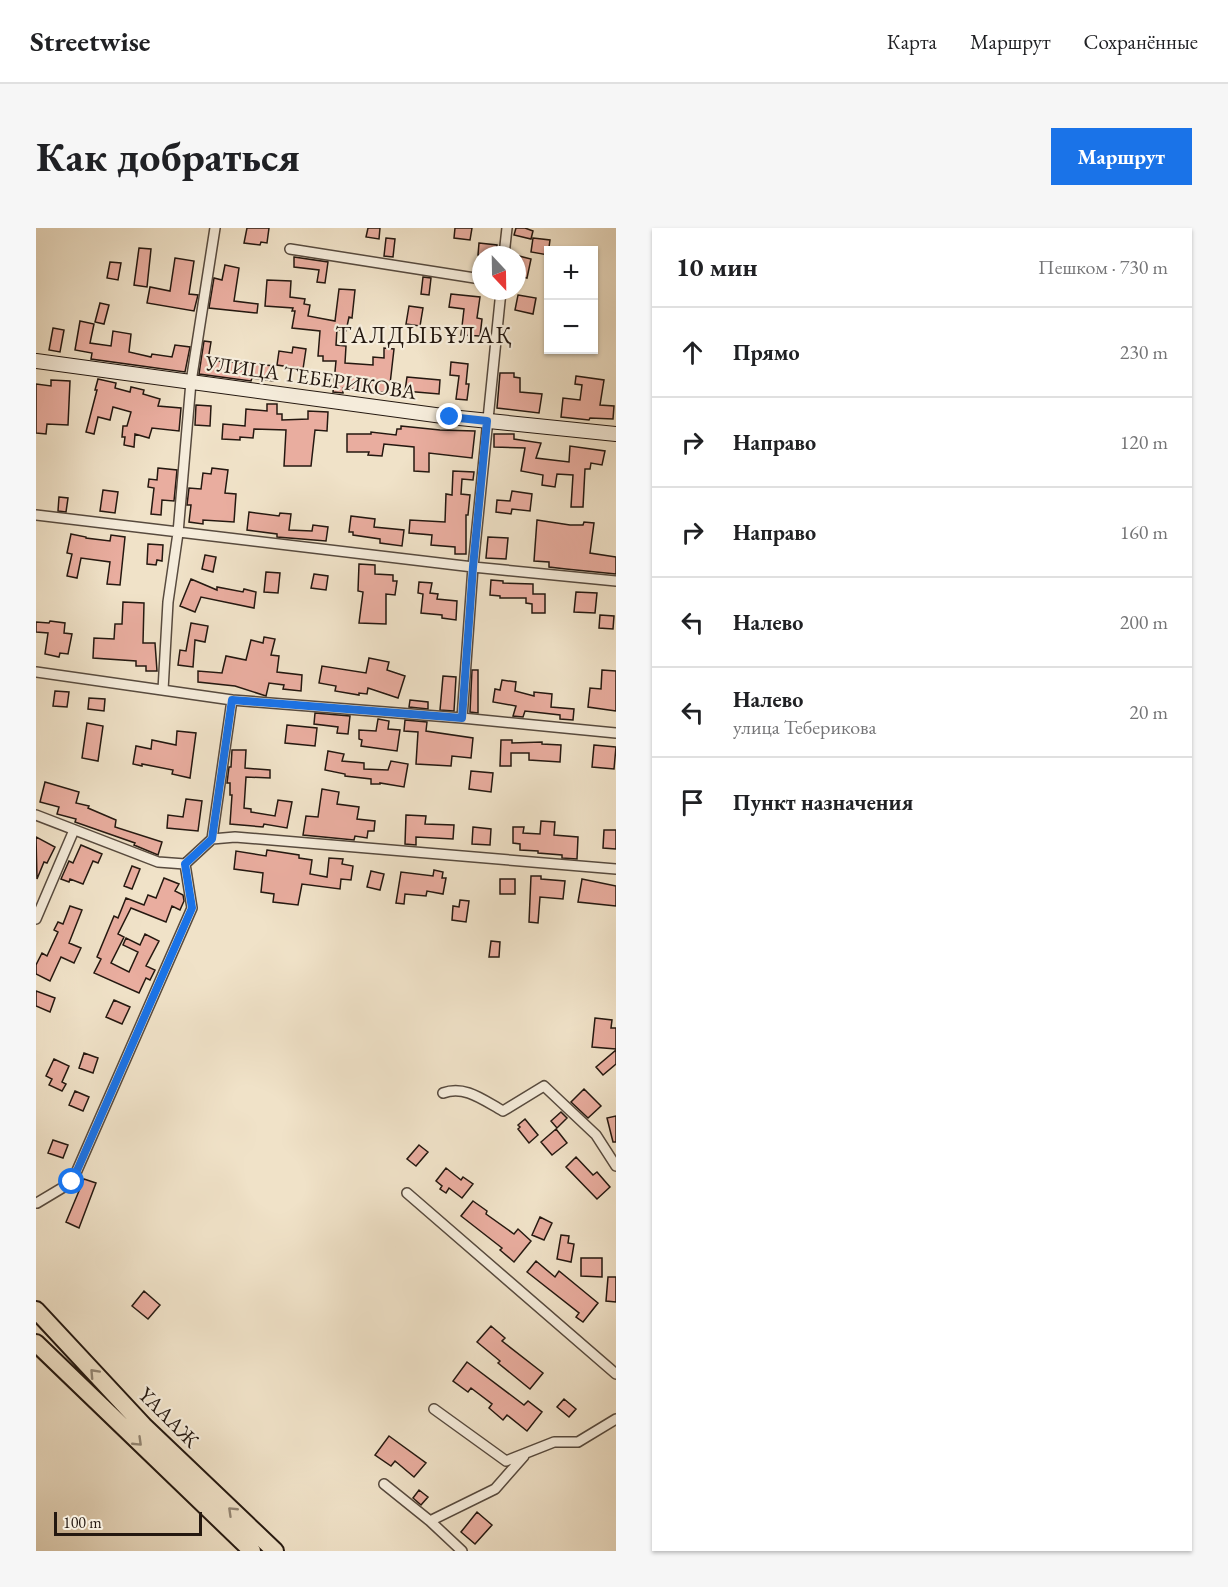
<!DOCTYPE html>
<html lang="ru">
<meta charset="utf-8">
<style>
body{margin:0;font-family:"EB Garamond",serif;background:#f6f6f6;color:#202124}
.controls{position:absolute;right:18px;top:18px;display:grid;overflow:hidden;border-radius:0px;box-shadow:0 2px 4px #0004}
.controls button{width:54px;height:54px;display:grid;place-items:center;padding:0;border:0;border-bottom:2px solid #e0e0e0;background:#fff;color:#202124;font:30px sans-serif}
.compass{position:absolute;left:436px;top:18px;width:54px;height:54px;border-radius:50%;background:#fff;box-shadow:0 2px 4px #0004;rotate:158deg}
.scale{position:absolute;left:18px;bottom:15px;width:148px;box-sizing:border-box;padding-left:6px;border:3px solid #241810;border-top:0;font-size:16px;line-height:21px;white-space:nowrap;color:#241810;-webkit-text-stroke:4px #f5ecdb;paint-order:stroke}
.stop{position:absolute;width:18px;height:18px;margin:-14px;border:4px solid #1a73e8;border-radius:50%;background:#fff}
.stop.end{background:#1a73e8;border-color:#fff;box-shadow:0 2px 6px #0008}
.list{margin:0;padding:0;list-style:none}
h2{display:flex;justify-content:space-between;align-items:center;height:78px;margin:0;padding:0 24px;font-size:26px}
h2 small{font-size:20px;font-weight:400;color:#757577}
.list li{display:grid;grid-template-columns:39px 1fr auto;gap:18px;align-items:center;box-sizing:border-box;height:90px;padding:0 24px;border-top:2px solid #e0e0e0}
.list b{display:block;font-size:22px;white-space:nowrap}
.list p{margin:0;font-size:20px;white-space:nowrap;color:#757577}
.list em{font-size:20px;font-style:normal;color:#757577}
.icon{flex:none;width:33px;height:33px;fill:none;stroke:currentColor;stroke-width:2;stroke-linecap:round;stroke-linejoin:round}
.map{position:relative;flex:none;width:580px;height:1323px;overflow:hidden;border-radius:0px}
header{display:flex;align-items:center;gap:36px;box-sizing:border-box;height:84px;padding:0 30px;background:#fff;border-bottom:2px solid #e0e0e0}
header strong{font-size:28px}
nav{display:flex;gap:33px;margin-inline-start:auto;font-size:21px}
.intro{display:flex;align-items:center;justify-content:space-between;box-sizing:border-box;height:144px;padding:0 36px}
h1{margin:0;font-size:42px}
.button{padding:15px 27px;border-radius:0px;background:#1a73e8;color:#fff;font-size:21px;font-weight:700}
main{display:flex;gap:36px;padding:0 36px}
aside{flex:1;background:#fff;border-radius:0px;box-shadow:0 2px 4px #0004}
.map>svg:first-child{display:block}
.building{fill:#e9ad9f;stroke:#241810;stroke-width:1.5}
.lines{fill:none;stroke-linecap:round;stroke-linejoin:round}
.street-casing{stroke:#574a3e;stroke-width:12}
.secondary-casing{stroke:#241810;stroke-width:16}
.highway-casing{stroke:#241810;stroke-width:20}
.street{stroke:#f5ecdb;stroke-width:9}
.secondary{stroke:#f5ecdb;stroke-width:14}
.highway{stroke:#f0e2c8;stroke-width:16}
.oneway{stroke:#948775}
.route{stroke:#1a73e8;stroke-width:8}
.labels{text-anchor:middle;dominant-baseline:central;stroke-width:4.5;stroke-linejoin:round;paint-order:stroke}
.street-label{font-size:21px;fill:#241810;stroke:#f5ecdb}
.quarter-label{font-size:24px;letter-spacing:1.5px;fill:#241810;stroke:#f5ecdb}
</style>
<header>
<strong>Streetwise</strong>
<nav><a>Карта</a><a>Маршрут</a><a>Сохранённые</a></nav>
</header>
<div class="intro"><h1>Как добраться</h1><a class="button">Маршрут</a></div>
<main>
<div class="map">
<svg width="580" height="1323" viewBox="0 0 580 1323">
<rect width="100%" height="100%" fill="#f0e2c8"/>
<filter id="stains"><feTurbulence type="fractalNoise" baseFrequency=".00333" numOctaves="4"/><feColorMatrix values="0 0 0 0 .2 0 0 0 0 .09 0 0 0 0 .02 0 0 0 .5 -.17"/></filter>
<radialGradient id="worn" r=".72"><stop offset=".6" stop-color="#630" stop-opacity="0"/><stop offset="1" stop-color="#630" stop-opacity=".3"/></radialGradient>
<path class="building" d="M211,0H233L231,15L225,14L224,17L208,15Z
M332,0H344L343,11L330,9Z
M419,0H436L434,12L418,10Z
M480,0H489L497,3L495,11L478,7Z
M350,10L359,11L357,29L348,28Z
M497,10L514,12L512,27L495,24Z
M443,15L461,17L460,27H442Z
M103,20L115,21L111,59L98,57Z
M483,28L495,31L491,50L481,48Z
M258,29L292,34L289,55L281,54L283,42L258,39Z
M139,30L158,33L153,66L162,67L158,83L111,75L114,59L134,63Z
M74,34L85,35L82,52L71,50Z
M189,37L203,40L198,73L222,76L221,85L173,80L178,50L186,52Z
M387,49L395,50L393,67L385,66Z
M231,52L255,53L254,69L269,71L268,76L274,77L272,88L299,93L303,61L319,62L316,90L313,89L310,103L301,101L300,117L310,118L309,135L337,137V129L348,130V120L358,121L353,165L307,160V165L297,164L300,133H287V128H282L284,103L256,100L259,83H256L257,80L229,78Z
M415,66L444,69L441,90L446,91L444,108L425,107L428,81L413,79Z
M482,67L500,70L497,86L479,82Z
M64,75L73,77L68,96L59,94Z
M373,78L387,80L384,98L370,96Z
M44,93L58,96L54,115L75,118L77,103L95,106L93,124L115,129L116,126L136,129L139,117L154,119L149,144L55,131L56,125L39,122Z
M17,100L28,102L24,124L13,122Z
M168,113L175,114L172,132L239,138L237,153L216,150L215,153L163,146Z
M257,119L270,121L267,141L241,137L243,123L256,125Z
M415,134L432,136L430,156H433L431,172L420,171L423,148L414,147Z
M464,145H478V149L484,150V164L506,166L503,185L461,180Z
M540,148L568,152L564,177L578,178L577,191L554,190L553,192L525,189L527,170L544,172L546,157L539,156Z
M371,149L404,152L403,166L369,163Z
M62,151L80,155L79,160L94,164L95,159L108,162L107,166L124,171L122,178L145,180L143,203L116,200L113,210L99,206L98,219L88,217L89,209H86L87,198H91L95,184L77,179L74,192L62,189L58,206L50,204L61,162H59Z
M15,152L34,153L32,197L11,196L10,206L0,205V156L15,158Z
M231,176H241V186H246V192L272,191V183L292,184L291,203L279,202L275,238H248L250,202L218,201L217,210L204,209V212L186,211L187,196L209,198L210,181L231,183Z
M160,177L175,178L174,198L159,197Z
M365,198L404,202L439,203L436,230L393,225V244L378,243V219L348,216L346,228L332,227L333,224H311V206H335V204L360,207L361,201H365Z
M458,206H478V211L505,215L500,230L533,234L534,218L569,223L566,237L555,235L554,241H549L547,279H535L537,247L521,246L519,259L506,257L507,247L485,243L489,220L458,219Z
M122,240L141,242L138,273L126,272L125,287L115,286L118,260L112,259L113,251L121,252Z
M176,240L192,242L189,265L200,266L198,294L167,292V296L153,294L155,277H151L153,260L165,261L167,245L175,246Z
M417,243L438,244L437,252L426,251L425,266L434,267L432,287H430V326H419V319L395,317L396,307L373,305L374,292L409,294L410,266L416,267Z
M67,262L82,264L79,285L64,283Z
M476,263L496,266L494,283L476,281L475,286L460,284L461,272L474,273Z
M23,269L32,270L30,284L22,283Z
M213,284L243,288L244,285L255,286L253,302L276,303L277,297L292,299L290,313L241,309V306L211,302Z
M315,288L339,291L338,299L368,302L366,318L344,315V311L317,307V304H313Z
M501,292L534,297H547L548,294L558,295L554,325L580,329V346L530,341L513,339V334L498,333Z
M35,306L50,309V310L74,313L75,307L89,309L84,357L71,356L74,334L45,330L41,350L31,348L36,326L31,325Z
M452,309L472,310L470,331L450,330Z
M112,316L127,317L126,333L121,332L120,337L111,336Z
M169,327L180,329L177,344L166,341Z
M323,336L339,337V346L357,347V353H361L359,367L350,366V396L323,395L327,364L322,363Z
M230,344L244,345L242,365L228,364Z
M278,346L292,348L290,362L275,360Z
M155,351L181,362V359L207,364L208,361L220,364L218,380L165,369L159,384L144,378Z
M455,352L467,353V355L497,356V366H509V385H496V376L490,375V370H464V368L454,367Z
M383,354L396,355L394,365L402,366L401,371L421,373L420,392L406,390V387L385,385L387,366L382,365Z
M540,364L561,365L559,385L538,384Z
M87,374L108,375L107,415H119L121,443H110V438H100V433L57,430L58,410L78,411L79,396H86Z
M564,387L578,388L577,401L563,400Z
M14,393L29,395L28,405L36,406L32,426L24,425L23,429L9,426L12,405L0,404V394L13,395Z
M155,395L172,398L169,414L159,412L157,439L142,437L144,422L150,423Z
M228,409L239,411L235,427L243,428L241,444L266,447L265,463L247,461L248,457L233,455L230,468L199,458L162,454V443L186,445L190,428L210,432L215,412L227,415Z
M333,430L353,434L351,442L369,448L362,470L332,460L331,466L323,465V467L299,463L300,458L283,455L286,438L330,445Z
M436,442H442V485L434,484Z
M566,442L580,443V483L552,479L554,460L565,461Z
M407,448L420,449L418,483L404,482Z
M466,452L480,454L479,463L498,468V464L516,466L515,479L538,481L537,492L524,491V487L489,483L487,489L477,488L480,478L457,474L459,461L464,462Z
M19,463L33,464L31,479L17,478Z
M53,470L69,471L68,483L52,481Z
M374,472L392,474V481L373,479Z
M279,485L314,488L312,506L301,505L302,499L278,496Z
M342,491L353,493L352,501L364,502L361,523L325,518L326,512L323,511V502L340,503Z
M369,492L391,494L390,503L437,510L435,530L416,528L415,538L380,536L382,504L368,503Z
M51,495L67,498L62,533L46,530Z
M251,497L281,500L279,518L249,515Z
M141,503L160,505L154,550L136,546L137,542L106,536V538L97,536L100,518L115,521L116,512L140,517Z
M465,512H476V515L506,514V516L525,517L524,534L493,532V525H475V538H464Z
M558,517L580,519L578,541L556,539Z
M196,522H210L209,540L234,542V550L210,549L208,580L215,581V584L239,588L242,572L256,574L251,600L228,596L227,599L194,596L196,567H194V555H191L193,539H195Z
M292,523L308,526L306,533L328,535V541L352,542L355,533L372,536L368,559L344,555V556H335V551L309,548V546L289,542Z
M435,543L457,545L455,564L433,561Z
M9,554L43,564L40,575L53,578L52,580L80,592L79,599L126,614L122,627L98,617L99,615L39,594L40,591L21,586L23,579L4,574Z
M286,561L303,564L301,576L323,579L321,591L339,593L338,603H332L331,610L319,608L318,612L267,607L270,588L282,589Z
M150,571L166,573L162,603L131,600L132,587L147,589Z
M370,587L390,588L389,596L418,597L417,611L380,609V617L369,616Z
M505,593L519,594L518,607L542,609L541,631L526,630V627L502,625V623L484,622V616L477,615V599H488L487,605L504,606Z
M437,599L455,601L454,617L436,616Z
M568,602H580V621L567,620Z
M0,609L19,619L11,635L8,634L1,651Z
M45,617L66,626L62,635L57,633L47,656L34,651L33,654L25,651L33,633L37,635Z
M231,622L263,627V630L276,632L274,646L291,649L293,630L307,631L306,636L317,638L315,652L305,651L304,661L266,656L262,677L237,674L238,666L225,664L227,645L198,641L200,623L230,628Z
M96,638L104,641L96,661L88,658Z
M398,642L407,644L406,650H410L407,666L391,663L390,668L369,666L368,676L360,675L365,644L397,648Z
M335,643L348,646L344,662L331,659Z
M495,648H505V651L529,653L527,671L504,669L502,695L493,694Z
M128,650L143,656L139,663L147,667L148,673L144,682L136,678L130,694L95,680L82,706L88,709L75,735L93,744L102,724L87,717L90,710L104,717L109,706L123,713L110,738L119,742L114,752L110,750L103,765L58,745L65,731L61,729L78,688L82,690L90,670L108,677L112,667L120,670Z
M464,651H479V666H464Z
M546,651L580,658V678L542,674Z
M424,672L433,673L430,694L416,692L417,678L423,679Z
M34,678L46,682L33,715L45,720L38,735L25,729L14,753L0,746V737L6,725L11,728L22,704L18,702L22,694L27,696Z
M455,713L464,714L463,729H453Z
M0,763L19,770L14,784L0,778Z
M78,772L94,779L86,796L70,789Z
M559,790L576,792L575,800H580V821L556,819Z
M580,822V836L567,847L560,839Z
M48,825L62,830L57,845L43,840Z
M18,831L33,838L26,854L30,856L26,863L13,857L16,851L10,848Z
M548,861L565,878L552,890L535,874Z
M39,863L53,869L47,883L33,877Z
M525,884L531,890L521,900L515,893Z
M580,888V914H577L571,890Z
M489,891L502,907L493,915L482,901L484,899L482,897Z
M520,901L531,915L516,927L505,914Z
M17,912L32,917L27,930L12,925Z
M383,917L392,924L380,938L371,931Z
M540,929L557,947L561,944L574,959L561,971L530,939Z
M410,940L425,952L427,949L437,956L426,970L413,960L410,965L404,961L406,958L400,953Z
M48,951L60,955L43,1000L30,994Z
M437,973L451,983L450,986L478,1006L482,1001L495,1013L478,1034L464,1022L466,1020L425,988Z
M504,989L516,995L508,1012L496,1007Z
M525,1007L533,1008L532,1015L538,1016L535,1034L521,1031Z
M545,1030H566V1049L545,1048Z
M500,1033L519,1049L523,1043L562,1075L547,1094L540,1089L543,1085L491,1044Z
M572,1049H580V1074L570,1073Z
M108,1063L124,1077L112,1091L96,1078Z
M455,1098L469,1110L466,1113L507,1145L494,1161L462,1135L464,1133L441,1114Z
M431,1134L488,1177L492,1173L506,1184L491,1203L471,1187L467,1192L453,1180L456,1176L435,1160L432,1164L417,1153Z
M528,1171L540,1181L533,1189L521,1179Z
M353,1208L390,1235L378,1249L359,1233L355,1238L339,1227Z
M383,1262L392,1269L385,1277L377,1270Z
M441,1284L456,1297L439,1316L425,1304Z"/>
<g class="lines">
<g class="street-casing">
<path id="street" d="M254,21L445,51
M468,27L471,0
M0,287L437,339L580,353
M0,444L196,472L426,490L580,505
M127,462L132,374L142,305L155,154L179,0
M426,490L437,339L465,63
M0,587L122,634L149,636L176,611L199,609L580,641
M176,611L196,472
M0,691L38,602
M407,865C429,857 447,872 467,883L508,858L560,907L580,938
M371,965L580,1146
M1,975L36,954L156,680L149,636
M398,1181L470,1233L518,1214H542L580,1191
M348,1256L394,1293L459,1261L488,1228
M394,1293L426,1323"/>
</g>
<g class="secondary-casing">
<path id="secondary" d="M0,133L414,189L580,206"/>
</g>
<g class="highway-casing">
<path id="highway" d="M0,1082L108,1198L239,1323
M0,1115L216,1323"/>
</g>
<use href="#street" class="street"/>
<use href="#secondary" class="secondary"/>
<use href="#highway" class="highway"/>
</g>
<defs><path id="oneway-chevron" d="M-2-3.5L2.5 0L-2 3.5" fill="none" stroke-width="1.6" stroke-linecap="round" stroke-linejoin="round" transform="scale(1.5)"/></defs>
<g class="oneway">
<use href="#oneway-chevron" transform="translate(58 1145) rotate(-133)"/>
<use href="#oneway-chevron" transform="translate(102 1214) rotate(44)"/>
<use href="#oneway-chevron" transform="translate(196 1283) rotate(-136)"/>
</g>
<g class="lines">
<path class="route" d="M36,954L156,680L149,636L176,611L196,472L426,490L437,339L451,193L414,189"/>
</g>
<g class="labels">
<g class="street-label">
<text transform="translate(275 149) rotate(8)">УЛИЦА ТЕБЕРИКОВА</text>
<text transform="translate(133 1189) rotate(45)">ҮАААЖ</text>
</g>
<g class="quarter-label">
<text x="388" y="106">ТАЛДЫБҰЛАҚ</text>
</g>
</g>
<rect width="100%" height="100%" filter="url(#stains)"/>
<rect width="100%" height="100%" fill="url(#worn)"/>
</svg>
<div class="controls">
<button>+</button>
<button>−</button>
</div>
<svg class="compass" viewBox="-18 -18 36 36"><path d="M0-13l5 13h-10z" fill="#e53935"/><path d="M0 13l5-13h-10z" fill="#757577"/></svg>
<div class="scale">100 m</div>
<div class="stop" style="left:36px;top:954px"></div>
<div class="stop end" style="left:414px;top:189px"></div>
</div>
<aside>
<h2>10 мин<small>Пешком · 730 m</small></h2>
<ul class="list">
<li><svg class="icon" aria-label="ahead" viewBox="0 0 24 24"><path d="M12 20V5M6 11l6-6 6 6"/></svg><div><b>Прямо</b></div><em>230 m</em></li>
<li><svg class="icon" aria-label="right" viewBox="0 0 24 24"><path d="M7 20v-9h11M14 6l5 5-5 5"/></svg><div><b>Направо</b></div><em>120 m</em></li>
<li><svg class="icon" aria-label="right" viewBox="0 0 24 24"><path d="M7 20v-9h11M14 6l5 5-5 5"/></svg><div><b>Направо</b></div><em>160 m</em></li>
<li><svg class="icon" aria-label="left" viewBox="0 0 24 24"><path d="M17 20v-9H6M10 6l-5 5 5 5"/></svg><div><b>Налево</b></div><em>200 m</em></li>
<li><svg class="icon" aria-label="left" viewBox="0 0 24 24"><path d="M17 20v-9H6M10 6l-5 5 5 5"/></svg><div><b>Налево</b><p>улица Теберикова</p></div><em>20 m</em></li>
<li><svg class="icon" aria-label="arrive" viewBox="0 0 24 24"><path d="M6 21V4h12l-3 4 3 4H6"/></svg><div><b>Пункт назначения</b></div></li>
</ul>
</aside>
</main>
